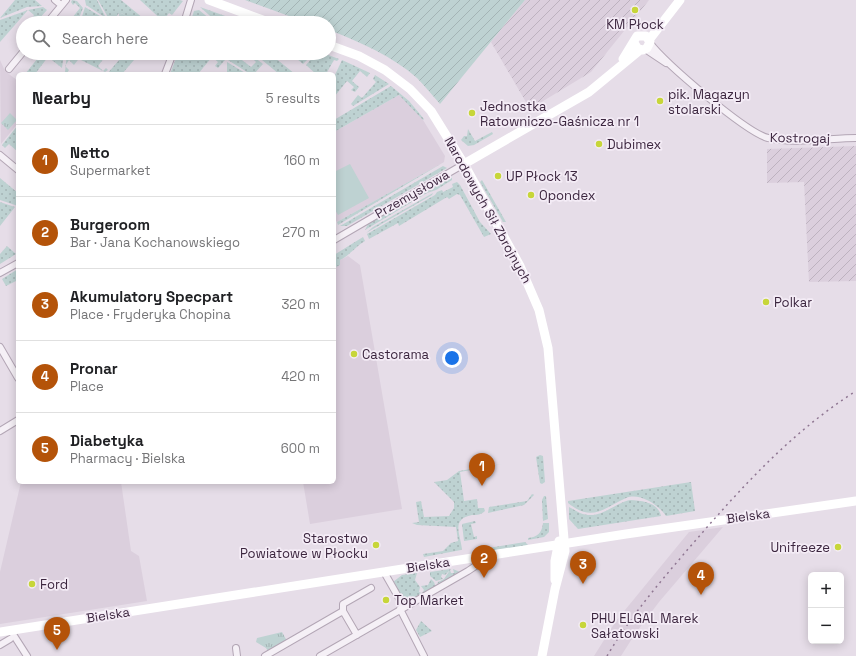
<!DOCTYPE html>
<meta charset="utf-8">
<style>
body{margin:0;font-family:"Space Grotesk",sans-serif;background:#f6f6f6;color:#202124}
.controls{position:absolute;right:12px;bottom:12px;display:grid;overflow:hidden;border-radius:6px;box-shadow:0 2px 10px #0003}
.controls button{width:36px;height:36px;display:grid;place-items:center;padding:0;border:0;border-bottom:1px solid #e0e0e0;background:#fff;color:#202124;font:20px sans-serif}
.you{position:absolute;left:452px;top:358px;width:14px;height:14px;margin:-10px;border:3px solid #fff;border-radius:50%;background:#1a73e8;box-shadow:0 0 0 6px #1a73e833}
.badge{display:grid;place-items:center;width:26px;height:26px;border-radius:50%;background:#b45309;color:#fff;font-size:13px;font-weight:700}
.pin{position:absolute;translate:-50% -33px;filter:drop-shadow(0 1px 2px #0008)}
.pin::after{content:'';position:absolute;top:21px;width:14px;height:12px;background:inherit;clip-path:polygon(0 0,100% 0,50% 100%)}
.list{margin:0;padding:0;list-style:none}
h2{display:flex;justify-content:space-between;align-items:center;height:52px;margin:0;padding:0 16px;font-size:17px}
h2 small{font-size:13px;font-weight:400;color:#757577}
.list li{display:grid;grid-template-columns:26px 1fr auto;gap:12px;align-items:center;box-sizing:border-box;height:72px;padding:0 16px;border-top:1px solid #e0e0e0}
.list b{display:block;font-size:15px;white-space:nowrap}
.list p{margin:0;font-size:13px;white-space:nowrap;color:#757577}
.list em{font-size:13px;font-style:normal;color:#757577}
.icon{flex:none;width:22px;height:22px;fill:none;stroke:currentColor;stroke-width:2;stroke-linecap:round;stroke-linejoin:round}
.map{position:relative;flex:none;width:856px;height:656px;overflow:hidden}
.search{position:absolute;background:#fff;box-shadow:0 2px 10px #0003;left:16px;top:16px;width:320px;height:44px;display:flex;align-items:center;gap:10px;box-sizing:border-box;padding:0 14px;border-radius:22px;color:#757577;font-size:15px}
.panel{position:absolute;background:#fff;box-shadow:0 2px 10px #0003;left:16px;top:72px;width:320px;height:412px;border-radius:6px}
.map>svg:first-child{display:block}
.built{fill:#dbcfdd}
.industrial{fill:url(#industrial-furrows)}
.grass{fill:url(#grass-dots)}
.park{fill:url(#park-tufts)}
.garden{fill:url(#garden-furrows)}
.pitch{fill:#bed2d2}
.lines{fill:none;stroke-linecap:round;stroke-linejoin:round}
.street-casing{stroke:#b3a6b5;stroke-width:8}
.street{stroke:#f5f0f6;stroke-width:6}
.secondary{stroke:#fff;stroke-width:9}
.rail{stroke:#8f7692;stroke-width:1.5;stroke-dasharray:2 4;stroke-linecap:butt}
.poi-dot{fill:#c7d639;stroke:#f4ecf6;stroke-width:1.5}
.labels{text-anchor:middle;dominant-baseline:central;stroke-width:3.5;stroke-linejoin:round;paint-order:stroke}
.poi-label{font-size:13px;fill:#3c263f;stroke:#f4ecf6;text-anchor:start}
.street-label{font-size:13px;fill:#3c263f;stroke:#f4ecf6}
</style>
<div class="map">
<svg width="856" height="656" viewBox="0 0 856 656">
<defs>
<pattern id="industrial-furrows" width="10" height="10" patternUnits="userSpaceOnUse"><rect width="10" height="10" fill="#dbcfdd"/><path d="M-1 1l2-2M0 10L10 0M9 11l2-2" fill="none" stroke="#bdb2bf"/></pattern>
<pattern id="grass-dots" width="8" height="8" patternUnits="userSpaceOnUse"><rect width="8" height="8" fill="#bed2d2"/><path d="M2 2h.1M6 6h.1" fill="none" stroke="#a4b4b5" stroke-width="1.8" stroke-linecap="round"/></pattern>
<pattern id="park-tufts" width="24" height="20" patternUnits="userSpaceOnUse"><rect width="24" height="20" fill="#bed2d2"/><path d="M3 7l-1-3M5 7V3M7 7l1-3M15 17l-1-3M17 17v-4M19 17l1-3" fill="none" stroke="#a4b4b5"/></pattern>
<pattern id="garden-furrows" width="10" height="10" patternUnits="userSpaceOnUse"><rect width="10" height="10" fill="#bed2d2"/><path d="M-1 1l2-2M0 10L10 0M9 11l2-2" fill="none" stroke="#a4b4b5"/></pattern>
</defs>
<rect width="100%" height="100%" fill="#e6dde8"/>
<path class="built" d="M0,60L5,71L18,81V123L1,144Z
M399,95L420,115L445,156L444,162L337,222L334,218V132Z
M348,256L360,265L402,509L310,524L303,482H334V268L340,265V260Z
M21,482H121L131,551L139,556L147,601L0,624V572Z
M723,527L659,602L635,634L621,656H594L616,621L689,532Z"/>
<path class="industrial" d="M525,0H649L591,72L530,109L491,42Z
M856,146V281L809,282L804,182L767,183V149Z"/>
<path class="grass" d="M15,0H35L42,6L27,7L0,18Z
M72,0L77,1L83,8L77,23H68L80,8L75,3L73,5L71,2Z
M85,0H97L106,18L86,5Z
M98,0H121L149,23H134L122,13L119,17V13L113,21L109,19Z
M140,0H180L183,1L172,15L169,13L166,17L168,19L165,23Z
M43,7L47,10L37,21L32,18L34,15L28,10L0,42V20L28,10Z
M85,7L110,22L105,23L99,18L95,23H80Z
M200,7L242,22L218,23Z
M199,10L210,19L208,22L204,19L201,23H190L194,11Z
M42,53H64L62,68L48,57L35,74H25Z
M67,53H72L77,57L79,54L81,56L74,65L69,60L65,66L69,70L67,73L65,72Z
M86,53H108L98,66L103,71L106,68L108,70L105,72L81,60Z
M125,53H140L122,74H107Z
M178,53H214L225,60L218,68L215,66L218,62L212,57L198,74H170Z
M217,53H233L251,67L256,62L253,59L254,57L263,64L254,74H250Z
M258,53H269L295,74H279L256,55Z
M290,53H314L303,64Z
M316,53H323L339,59L337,61L334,60L326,74H316L306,65Z
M342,60L370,73L367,77L360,71L352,81L359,87L355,92L351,90L354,87L347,81L334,97V77Z
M227,62L247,74H227Z
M375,75L389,84L353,106L351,104L358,95L362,98L376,82L373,79Z
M391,86L409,101L424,119L423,120L399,95L334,132V120Z
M18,125V152L9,144L5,148L2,145Z
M468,129L475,141L492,132L493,134L474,145L468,146L461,140L464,136H467Z
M444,162L338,225L337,222Z
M443,166L447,168L347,226H340Z
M452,176V180L436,190L427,193L365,230L368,224Z
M0,178L18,193V206L0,200Z
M482,180L506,222H503L480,182Z
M457,182L460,185L480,222L491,234L484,237L460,195L457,194L449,199L447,197L399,226L398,223L369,239L367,234L435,195L437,192L442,190L443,192L453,187L452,184Z
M433,193L432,195L366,233L373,227Z
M0,202L15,207L0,226Z
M363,237L365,241C355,247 350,255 340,260V265L334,268V255Z
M7,246L16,254L0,264V254Z
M18,269V280L6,286L2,279Z
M540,455L543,456L545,482L542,484L540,483L536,457Z
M502,464L460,472L464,501L477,499L478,508H484L485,511C481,515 477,515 472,515C451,519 460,533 462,549L461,550L424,557L423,554L443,551L451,543L458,541L456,527L417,525L412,523L419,522L416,502L421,501L424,517L449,516L454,508V502L434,482L447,480L459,471Z
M691,482L695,511L666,516C659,505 639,492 626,498C603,508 593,523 568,503V501Z
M532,494L534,495L524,505L488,513L489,507L527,501Z
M544,496H546L548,519L543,521L542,500Z
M630,500C643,501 658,502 661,516L578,529L569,519V507C573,509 576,511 580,513C600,521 612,504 630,500Z
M475,521L476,523L471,524L474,537L477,536V539L464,541L462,524Z
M543,523H549V532L544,537L528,540V538C537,537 542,533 543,523Z
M525,542L529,546L476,552L475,550Z
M451,569L445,575L442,574L441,577L443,579L436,581L430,576V572Z
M453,569L460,572L410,601L403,600L393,582L402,575L417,573L415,580L420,587L419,592L422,593L424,590L421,586L428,585L431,579L434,582L435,585H437L438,582L444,579L450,570L451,573H454Z
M421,621L432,631L420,637L416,630Z"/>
<path class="park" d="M122,13L134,23L115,21Z
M10,113L17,120L8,130L1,123Z
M282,632L287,641L268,651L266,648L256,642L257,638Z"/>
<path class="garden" d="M245,0H525L440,104C432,95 425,86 417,78C392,56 360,42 329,30V23H308Z"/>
<path class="pitch" d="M350,164L369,198L338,215L334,208V172Z"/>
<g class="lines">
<g class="street-casing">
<path id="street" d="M55,0L61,5
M47,23L66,0
M184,23L191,0
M650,43C663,62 747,133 768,138C790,144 832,138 856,138
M645,49L666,63
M9,69L23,52
M165,74L173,53
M0,155L18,170
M334,240L464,164
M0,273L18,263
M0,347L18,378
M0,431L18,420
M384,572L404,607
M400,609L424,656
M11,631L27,656
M357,635L343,611V604L371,588
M0,645L10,639
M236,648L237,656
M265,656L343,611
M320,656L468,571L477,565L482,557"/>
</g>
<use href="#street" class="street"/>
<path class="secondary" d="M209,0L271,23
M649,40L680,0
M329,45L359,56L385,70L410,89L431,111L464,164L520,266L539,310L548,348L565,551L555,589L542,656
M623,59L637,36H646L650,42L647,48L643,50L638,49L634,43
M464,164L589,92L640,50
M555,580V561L559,541
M0,632L626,534L856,501"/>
<path class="rail" d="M607,656C630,617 660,582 689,548C740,489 790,433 856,391"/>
</g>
<g class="poi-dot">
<circle cx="635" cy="10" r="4"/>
<circle cx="660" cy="101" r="4"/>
<circle cx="472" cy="113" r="4"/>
<circle cx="599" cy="144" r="4"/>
<circle cx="498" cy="176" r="4"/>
<circle cx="531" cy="195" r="4"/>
<circle cx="766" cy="302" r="4"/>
<circle cx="354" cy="354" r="4"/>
<circle cx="376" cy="545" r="4"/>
<circle cx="838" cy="547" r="4"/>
<circle cx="32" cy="584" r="4"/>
<circle cx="386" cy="600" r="4"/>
<circle cx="583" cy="625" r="4"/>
</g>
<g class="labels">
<g class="poi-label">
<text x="635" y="24" text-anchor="middle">KM Płock</text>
<text x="668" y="94">pik. Magazyn<tspan x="668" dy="15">stolarski</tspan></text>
<text x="480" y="106">Jednostka<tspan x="480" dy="15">Ratowniczo-Gaśnicza nr 1</tspan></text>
<text x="607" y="144">Dubimex</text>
<text x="506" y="176">UP Płock 13</text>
<text x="539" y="195">Opondex</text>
<text x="774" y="302">Polkar</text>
<text x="362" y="354">Castorama</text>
<text x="368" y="538" text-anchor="end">Starostwo<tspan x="368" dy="15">Powiatowe w Płocku</tspan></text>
<text x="830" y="547" text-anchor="end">Unifreeze</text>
<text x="40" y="584">Ford</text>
<text x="394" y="600">Top Market</text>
<text x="591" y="618">PHU ELGAL Marek<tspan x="591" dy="15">Sałatowski</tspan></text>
</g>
<g class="street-label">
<text transform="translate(800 138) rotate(1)">Kostrogaj</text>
<text transform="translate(412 194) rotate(-30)">Przemysłowa</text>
<text transform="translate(488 210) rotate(61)">Narodowych Sił Zbrojnych</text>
<text transform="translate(748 516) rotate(-8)">Bielska</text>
<text transform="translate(428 565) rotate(-9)">Bielska</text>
<text transform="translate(108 615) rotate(-9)">Bielska</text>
</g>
</g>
</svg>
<div class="controls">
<button>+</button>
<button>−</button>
</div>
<div class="you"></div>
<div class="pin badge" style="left:482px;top:486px">1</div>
<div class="pin badge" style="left:484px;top:578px">2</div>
<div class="pin badge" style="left:583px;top:584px">3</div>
<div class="pin badge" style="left:701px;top:595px">4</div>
<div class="pin badge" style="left:57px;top:650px">5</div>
<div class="search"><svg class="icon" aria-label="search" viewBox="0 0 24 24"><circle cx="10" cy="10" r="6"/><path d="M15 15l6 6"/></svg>Search here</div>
<section class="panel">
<h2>Nearby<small>5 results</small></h2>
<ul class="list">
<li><span class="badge">1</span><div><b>Netto</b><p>Supermarket</p></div><em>160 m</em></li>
<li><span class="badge">2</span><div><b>Burgeroom</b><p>Bar · Jana Kochanowskiego</p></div><em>270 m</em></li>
<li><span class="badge">3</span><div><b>Akumulatory Specpart</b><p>Place · Fryderyka Chopina</p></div><em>320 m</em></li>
<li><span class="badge">4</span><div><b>Pronar</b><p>Place</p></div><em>420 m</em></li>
<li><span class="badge">5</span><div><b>Diabetyka</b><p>Pharmacy · Bielska</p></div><em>600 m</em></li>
</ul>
</section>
</div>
